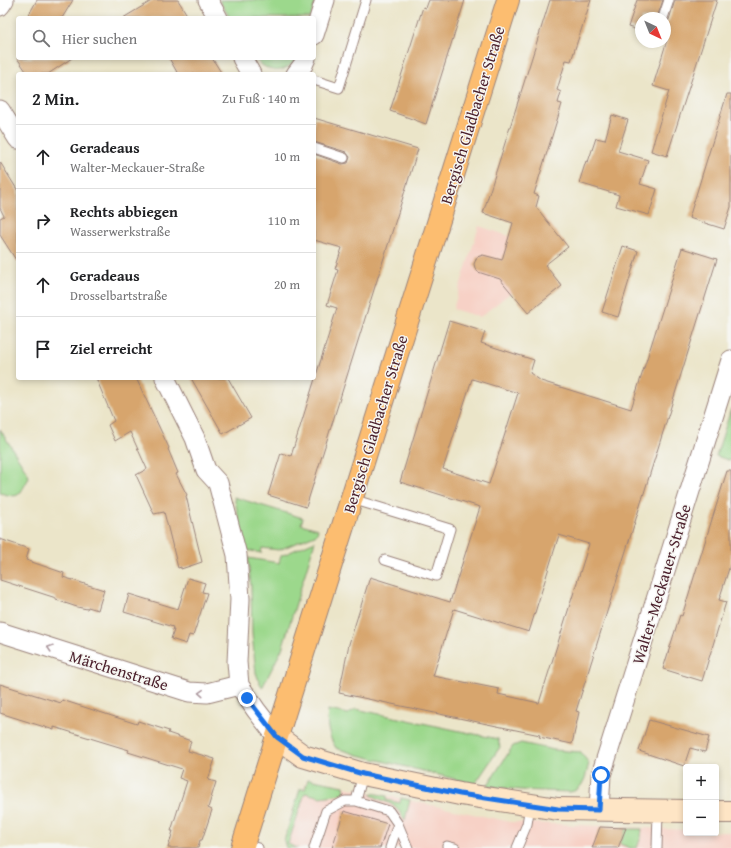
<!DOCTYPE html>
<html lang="de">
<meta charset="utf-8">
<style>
body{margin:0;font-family:"Gentium Book Plus",serif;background:#f2f2f2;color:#202124}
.controls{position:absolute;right:12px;bottom:12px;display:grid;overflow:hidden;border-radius:4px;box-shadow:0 2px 6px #0003}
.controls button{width:36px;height:36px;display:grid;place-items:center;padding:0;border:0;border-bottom:1px solid #e0e0e0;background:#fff;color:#202124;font:20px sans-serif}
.compass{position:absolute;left:635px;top:12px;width:36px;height:36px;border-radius:50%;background:#fff;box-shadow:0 2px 6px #0003;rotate:137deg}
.stop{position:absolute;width:12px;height:12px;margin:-9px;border:3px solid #1a73e8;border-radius:50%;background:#fff}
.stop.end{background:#1a73e8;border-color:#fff;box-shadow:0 1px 4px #0008}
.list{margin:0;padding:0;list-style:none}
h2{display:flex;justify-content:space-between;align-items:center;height:52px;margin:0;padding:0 16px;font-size:17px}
h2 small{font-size:13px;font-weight:400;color:#757577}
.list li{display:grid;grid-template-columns:26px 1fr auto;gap:12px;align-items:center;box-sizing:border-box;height:64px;padding:0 16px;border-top:1px solid #e0e0e0}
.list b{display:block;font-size:15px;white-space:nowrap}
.list p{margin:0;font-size:13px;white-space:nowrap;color:#757577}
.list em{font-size:13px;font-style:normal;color:#757577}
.icon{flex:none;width:22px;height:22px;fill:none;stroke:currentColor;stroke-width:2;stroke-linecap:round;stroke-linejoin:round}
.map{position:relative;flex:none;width:731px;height:848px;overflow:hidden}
.search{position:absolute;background:#fff;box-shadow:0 2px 6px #0003;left:16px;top:16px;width:300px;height:44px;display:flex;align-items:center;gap:10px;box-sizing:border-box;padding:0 14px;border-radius:4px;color:#757577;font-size:15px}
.panel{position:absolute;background:#fff;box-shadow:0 2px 6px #0003;left:16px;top:72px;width:300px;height:308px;border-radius:4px}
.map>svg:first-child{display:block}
.built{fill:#f7d1c6}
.green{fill:#9cd88c;stroke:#737c5c}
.building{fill:#d7a56d;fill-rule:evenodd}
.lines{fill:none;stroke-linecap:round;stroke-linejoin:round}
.lane-casing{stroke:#9a827a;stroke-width:11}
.street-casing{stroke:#9a827a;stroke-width:21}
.secondary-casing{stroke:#9a827a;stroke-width:24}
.primary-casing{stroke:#9a827a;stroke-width:24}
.lane{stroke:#fff;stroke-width:9}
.street{stroke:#fff;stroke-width:19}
.secondary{stroke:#fee5c5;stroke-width:22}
.primary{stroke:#fcbd6f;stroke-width:22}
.oneway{stroke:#ae9aa0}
.route{stroke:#1a73e8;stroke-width:5}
.labels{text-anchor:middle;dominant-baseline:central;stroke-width:3;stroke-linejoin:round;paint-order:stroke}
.street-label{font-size:16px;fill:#4a1f2b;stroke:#f6f6f2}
</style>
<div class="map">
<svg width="731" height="848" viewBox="0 0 731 848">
<rect width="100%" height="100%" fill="#f6f6f2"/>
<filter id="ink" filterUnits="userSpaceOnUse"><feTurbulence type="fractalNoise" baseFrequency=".025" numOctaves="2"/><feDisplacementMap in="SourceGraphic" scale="8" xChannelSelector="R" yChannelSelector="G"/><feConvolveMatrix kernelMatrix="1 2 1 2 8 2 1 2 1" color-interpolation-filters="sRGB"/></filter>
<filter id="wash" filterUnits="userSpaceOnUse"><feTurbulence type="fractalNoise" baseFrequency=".012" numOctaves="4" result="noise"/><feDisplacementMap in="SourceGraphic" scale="16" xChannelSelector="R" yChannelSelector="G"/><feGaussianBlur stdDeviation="0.9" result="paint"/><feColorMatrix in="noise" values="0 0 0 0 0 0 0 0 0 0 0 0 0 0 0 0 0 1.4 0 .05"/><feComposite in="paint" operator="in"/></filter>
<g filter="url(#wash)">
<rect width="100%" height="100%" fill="#ebe5c9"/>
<path class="built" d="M544,216L568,247L480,317L453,309L479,226L509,236L524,232Z
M307,779L511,822L686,830V833L731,832V848H285Z"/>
<path class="green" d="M219,0H316L310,18H230Z
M254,58H298C283,75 270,74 254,58Z
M731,409V461L716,456Z
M0,429L28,474L29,478C18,496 21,499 0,493Z
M234,497L303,518L301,524L318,529L317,534L279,550L262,548L261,553L246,550Z
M315,541L282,649L262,688L256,673L252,634L251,587L248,558L279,563L281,556Z
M356,709L498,739L500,747L475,784L358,755L336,748C328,736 326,724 328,710L348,714Z
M521,743L554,750L580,752L589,763C586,775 584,790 570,792L521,790L487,786L513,746Z
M308,779L344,786L345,792L342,794L321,797L305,793L288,844L298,848H286L284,841L300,789H305Z
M372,793L387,796V800L400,803L401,798L410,800L405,820L395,806L371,795Z
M626,829H642L641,837L637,848H630L620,844Z"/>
<g id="blocks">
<path class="building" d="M37,0H73L62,18H27Z
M153,0H178L189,18H123Z
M429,0H465L426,124L390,111L423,7L426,8Z
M550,0H591L571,61L566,60L557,90L561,92L558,103L562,104L534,194L539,196L536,207L568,247L545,265L562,286L528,313L500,279L478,272L475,268L474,264L477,257L483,255L502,260L513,223L483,213Z
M637,0H663L657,18H641V31L628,27Z
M675,0H717L667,156L651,151L669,91L653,86L667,40L665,39V24L669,20Z
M17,58H72L48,74H28Z
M169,58H212L222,74H178Z
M727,94H731V207L724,229L689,218Z
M612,115L628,120L618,151L648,160L640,184L657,189L649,215L616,206L619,195L579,183L586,161L588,162L596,138L605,140Z
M314,118L418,149L306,507L268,495L281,453L291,456L337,308L327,305L338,270L335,269L342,248L314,240V154L342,164L348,163L350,157L346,152L314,142Z
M0,162L18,191V263L0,235V218L4,216L0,208Z
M623,246L638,251L618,317L602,312Z
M682,248L717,259L576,711L579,712L572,744L539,737L540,735L339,693L349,644L370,577L450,602L480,507L400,482L449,321L485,332L481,343L534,360L530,373L541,381L631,409ZM472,379L518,393L489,484L443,469ZM559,535L589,544L539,703L498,694L499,689L433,676L454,609L529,632Z
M96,378H136L169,448L168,449L178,473L176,474L187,495L186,496L202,562L181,569V567L178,568L164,512L154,514L136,475L147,469L130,432L115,441L108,425L114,421Z
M191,378H228L251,418L223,434Z
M727,471H731V562L719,600L726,602L702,681L663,669L680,615L682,616Z
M0,539L29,549L26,560L64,573L63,577L104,590L98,610L88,607L87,609L77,607L56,600V598L0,580Z
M188,578L205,583L202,592L207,593L193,636L189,635L186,644L171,639L174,630H172L173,627L124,612L129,594L178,609Z
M0,684L61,703L62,700L137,724L138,721L169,731L168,733L191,741L188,751L215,759L208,780L216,782L208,808L212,810L202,840H200L198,848H168L173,831H171L187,781L179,778L182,769L128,752L129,750L54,727V730L0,713Z
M649,720L709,737L705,752L690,748L684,766L639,751Z
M344,811L388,824L380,848H332Z
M600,827L626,828L618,848H592Z"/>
</g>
</g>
<g filter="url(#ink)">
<use href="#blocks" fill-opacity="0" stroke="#9a827a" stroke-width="1"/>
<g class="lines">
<g class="lane-casing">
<path id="lane" d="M663,18L669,0
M314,80L339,88L366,0
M314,148L344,158
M352,499L450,529L436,576L385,560
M356,801L363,774
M398,824L408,848
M244,844L258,848
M447,846L455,848
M314,848L326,811L345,801H356L389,811L398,824L390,848
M517,848L527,824L530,806
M657,848L658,811"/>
</g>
<g class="street-casing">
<path id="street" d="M208,0L218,18
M0,6L4,0
M314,35L325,0
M242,58L251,74
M296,74L303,65L306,58
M0,110L18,139
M165,378L195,438L206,470L218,483L237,555L240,599L237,662L239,685L256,710L277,737
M0,632L189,692L207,693L239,685
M599,810L601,775L731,360"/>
</g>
<g class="secondary-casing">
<path id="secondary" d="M277,737L303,756L363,774L460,794L558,809L686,811
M716,812H731"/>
</g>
<g class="primary-casing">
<path id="primary" d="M242,848L508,0"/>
</g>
<use href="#lane" class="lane"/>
<use href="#street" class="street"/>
<use href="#secondary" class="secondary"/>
<use href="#primary" class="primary"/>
</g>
<defs><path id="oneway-chevron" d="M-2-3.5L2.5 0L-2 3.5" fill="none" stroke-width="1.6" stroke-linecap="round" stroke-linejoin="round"/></defs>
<g class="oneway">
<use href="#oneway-chevron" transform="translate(50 648) rotate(-163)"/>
<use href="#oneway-chevron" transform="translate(201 693) rotate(-176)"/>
</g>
</g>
<g class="lines" filter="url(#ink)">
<path class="route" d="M247,698L277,737L303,756L363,774L460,794L558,809L599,810L601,775"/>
</g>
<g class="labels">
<g class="street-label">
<text transform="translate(472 115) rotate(-73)">Bergisch Gladbacher Straße</text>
<text transform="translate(375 424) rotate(-73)">Bergisch Gladbacher Straße</text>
<text transform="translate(661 584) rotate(-73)">Walter-Meckauer-Straße</text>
<text transform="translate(119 670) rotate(17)">Märchenstraße</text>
</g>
</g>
</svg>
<div class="controls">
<button>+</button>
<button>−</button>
</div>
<svg class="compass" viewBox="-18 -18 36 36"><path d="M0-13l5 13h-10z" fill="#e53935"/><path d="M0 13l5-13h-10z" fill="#757577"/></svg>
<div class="stop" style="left:601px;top:775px"></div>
<div class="stop end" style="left:247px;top:698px"></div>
<div class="search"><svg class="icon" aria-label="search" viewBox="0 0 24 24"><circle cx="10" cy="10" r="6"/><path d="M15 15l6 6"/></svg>Hier suchen</div>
<section class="panel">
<h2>2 Min.<small>Zu Fuß · 140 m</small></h2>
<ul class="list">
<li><svg class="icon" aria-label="ahead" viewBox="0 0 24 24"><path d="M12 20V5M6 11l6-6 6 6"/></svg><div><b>Geradeaus</b><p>Walter-Meckauer-Straße</p></div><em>10 m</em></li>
<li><svg class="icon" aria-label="right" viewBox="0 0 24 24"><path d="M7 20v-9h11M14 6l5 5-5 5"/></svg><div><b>Rechts abbiegen</b><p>Wasserwerkstraße</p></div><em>110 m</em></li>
<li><svg class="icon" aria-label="ahead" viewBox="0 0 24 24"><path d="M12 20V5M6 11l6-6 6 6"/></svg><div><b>Geradeaus</b><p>Drosselbartstraße</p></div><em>20 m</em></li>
<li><svg class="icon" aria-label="arrive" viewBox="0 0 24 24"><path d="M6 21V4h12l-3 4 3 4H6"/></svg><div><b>Ziel erreicht</b></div></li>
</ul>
</section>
</div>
